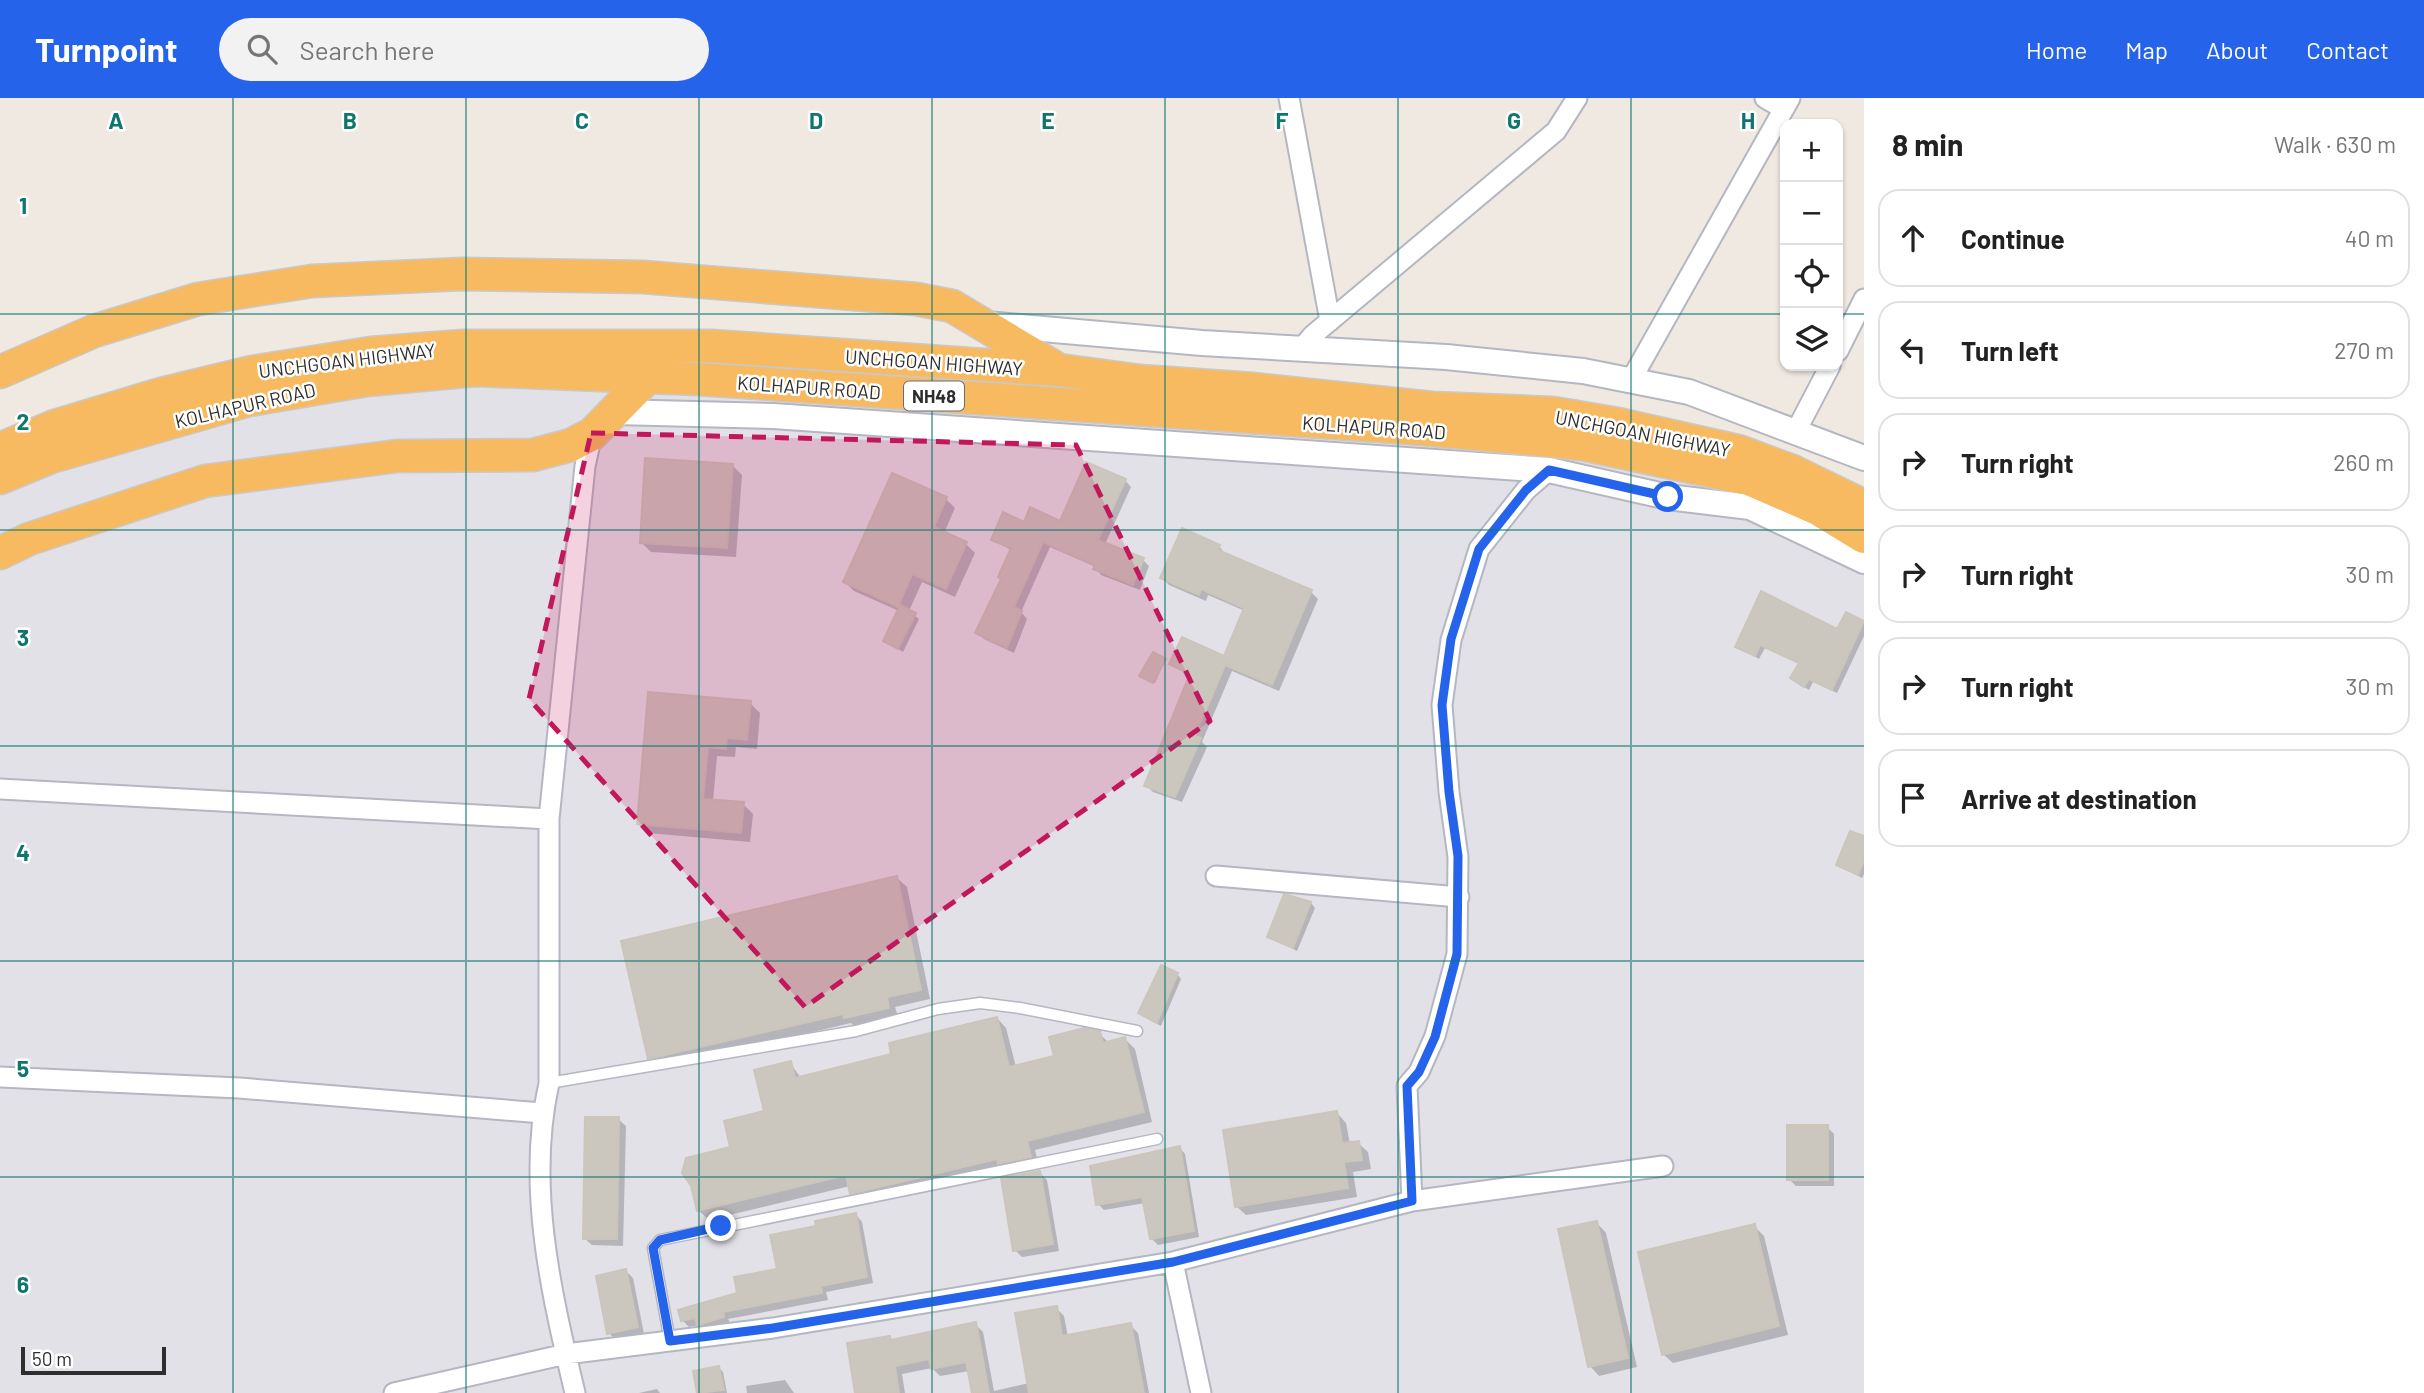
<!DOCTYPE html>
<meta charset="utf-8">
<style>
body{margin:0;font-family:Barlow,sans-serif;background:#f2f2f2;color:#222}
.controls{position:absolute;right:21px;top:21px;display:grid;overflow:hidden;border-radius:14px;box-shadow:0 2px 5px #0004}
.controls button{width:63px;height:63px;display:grid;place-items:center;padding:0;border:0;border-bottom:2px solid #e0e0e0;background:#fff;color:#222;font:35px sans-serif}
.scale{position:absolute;left:21px;bottom:18px;width:145px;box-sizing:border-box;padding-left:7px;border:4px solid #2e2e2e;border-top:0;font-size:19px;line-height:24px;white-space:nowrap;color:#2e2e2e;-webkit-text-stroke:5px #fff;paint-order:stroke}
.stop{position:absolute;width:21px;height:21px;margin:-16px;border:5px solid #2563eb;border-radius:50%;background:#fff}
.stop.end{background:#2563eb;border-color:#fff;box-shadow:0 2px 7px #0008}
.list{margin:0;padding:0;list-style:none}
h2{display:flex;justify-content:space-between;align-items:center;height:91px;margin:0;padding:0 28px;font-size:30px}
h2 small{font-size:23px;font-weight:400;color:#767676}
.list li{display:grid;grid-template-columns:46px 1fr auto;gap:21px;align-items:center;box-sizing:border-box;height:98px;margin:0 14px 14px;padding:0 14px;border:2px solid #e0e0e0;border-radius:21px}
.list b{display:block;font-size:26px;white-space:nowrap}
.list em{font-size:23px;font-style:normal;color:#767676}
.icon{flex:none;width:38px;height:38px;fill:none;stroke:currentColor;stroke-width:2;stroke-linecap:round;stroke-linejoin:round}
.map{position:relative;flex:none;width:1864px;height:1295px;overflow:hidden}
header{display:flex;align-items:center;gap:42px;box-sizing:border-box;height:98px;padding:0 35px;background:#2563eb;color:#fff}
header strong{font-size:33px}
nav{display:flex;gap:38px;margin-inline-start:auto;font-size:24px}
.search{width:490px;height:63px;background:#f2f2f2;display:flex;align-items:center;gap:18px;box-sizing:border-box;padding:0 24px;border-radius:38px;color:#767676;font-size:26px}
main{display:flex}
aside{flex:1;background:#fff}
.map>svg:first-child{display:block}
.industrial{fill:#e3e1e8}
.shadow{fill:#0003}
.building{fill:#cbc7bf;stroke:#cbc5ba;stroke-width:2}
.lines{fill:none;stroke-linecap:round;stroke-linejoin:round}
.service-casing{stroke:#b4b7c1;stroke-width:13}
.minor-casing{stroke:#b4b7c1;stroke-width:23}
.tertiary-casing{stroke:#b4b7c1;stroke-width:28}
.trunk-casing{stroke:#c9c9c9;stroke-width:35}
.service{stroke:#fff;stroke-width:10}
.minor{stroke:#fff;stroke-width:19}
.tertiary{stroke:#fff;stroke-width:24}
.trunk{stroke:#f8ba60;stroke-width:32}
.route{stroke:#2563eb;stroke-width:9}
.marked{fill:#c2185b;fill-opacity:0.2;stroke:#c2185b;stroke-width:5;stroke-dasharray:14 9;stroke-linejoin:round}
.grid{fill:none;stroke:#0f766e;stroke-width:2;stroke-opacity:0.55}
.labels{text-anchor:middle;dominant-baseline:central;stroke-width:5;stroke-linejoin:round;paint-order:stroke}
.shield{fill:#fff;stroke:#6d6d6d;stroke-width:2}
.shield-label{font-size:18px;font-weight:bold;fill:#2e2e2e}
.street-label{font-size:19px;fill:#2e2e2e;stroke:#fff}
.grid-label{font-size:23px;text-anchor:middle;font-weight:bold;fill:#0f766e;stroke:#fff;stroke-width:5;stroke-linejoin:round;paint-order:stroke}
</style>
<header>
<strong>Turnpoint</strong>
<div class="search"><svg class="icon" aria-label="search" viewBox="0 0 24 24"><circle cx="10" cy="10" r="6"/><path d="M15 15l6 6"/></svg>Search here</div>
<nav><a>Home</a><a>Map</a><a>About</a><a>Contact</a></nav>
</header>
<main>
<div class="map">
<svg width="1864" height="1295" viewBox="0 0 1864 1295">
<rect width="100%" height="100%" fill="#efe9e1"/>
<path class="industrial" d="M595,277L1672,365L1864,439V1295H0V380L311,291Z"/>
<path class="shadow" d="M732,367L742,377L736,459L651,454L641,444Z
M1125,382L1131,389L1105,446L1143,462L1149,468L1140,492L1101,477L1096,469L1050,449L1021,514L1027,521L1014,555L984,541L977,535L1003,482L1012,453L993,441L1025,426L1061,425Z
M946,401L955,410L944,435L966,446L975,455L955,499L922,484L909,513L919,521L903,554L885,543L899,513L854,493L845,484Z
M1219,448L1226,457L1311,494L1318,501L1279,593L1232,573L1202,644L1207,649L1182,704L1153,694L1146,687L1191,579L1171,566L1224,561L1245,513L1208,497L1206,503L1169,487L1162,480Z
M1846,516L1864,525V538L1837,595L1813,584L1809,592L1796,584L1792,580L1800,566L1765,550L1759,561L1737,548L1838,534Z
M1165,562L1155,585L1143,579Z
M650,596L750,605L760,615L757,651L736,649L735,659L717,658L713,703L743,706L753,716L750,744L648,735L638,726Z
M1864,740V776L1862,780L1838,767Z
M897,780L907,789L930,901L895,909L898,919L855,929L851,925L659,970L649,960Z
M1311,805L1315,810L1297,853L1269,839Z
M1177,876L1181,881L1161,928L1144,919L1140,915Z
M997,920L1006,930L1016,969L1056,959L1099,935L1109,945L1125,941L1135,951L1152,1024L1035,1052L1039,1068L862,1105L852,1095L850,1088L709,1122L699,1113L693,1087L766,1014L790,965L801,980L893,957Z
M1337,1015L1346,1025L1350,1046L1358,1045L1368,1054L1371,1071L1353,1074L1357,1099L1246,1117L1236,1108Z
M618,1021L626,1028L623,1148L592,1147L584,1140Z
M1827,1029L1834,1036V1088H1796L1789,1081Z
M1179,1049L1185,1056L1199,1139L1158,1147L1151,1140L1145,1105L1104,1112L1098,1106Z
M1040,1075L1047,1082L1059,1153L1022,1159L1015,1152Z
M856,1117L862,1124L873,1185L826,1194L828,1202L728,1221L730,1225L705,1233L699,1227L689,1229L682,1222L739,1196L779,1172L818,1129Z
M1597,1125L1606,1135L1637,1269L1599,1278L1590,1268Z
M1754,1128L1764,1138L1788,1237L1673,1265L1663,1256Z
M626,1173L633,1180L644,1236L616,1242L609,1235Z
M1056,1210L1064,1218L1068,1239L1130,1227L1138,1235L1149,1295H974L969,1273L940,1278L932,1270L902,1276L905,1295H857L890,1240L893,1244L975,1226L983,1234L994,1293L1029,1285Z
M719,1270L723,1274L727,1295H699L695,1275Z
M785,1282L794,1295H747L746,1288Z
M657,1291L660,1295H639Z"/>
<path class="building" d="M645,360L733,366L727,450L640,445Z
M1086,364L1126,381L1098,442L1144,460L1133,487L1093,471L1095,467L1043,444L1014,509L1022,513L1007,550L975,535L1001,481L998,479L1011,450L991,442L1003,414L1024,424L1030,409L1060,423Z
M892,375L947,399L934,429L967,444L946,491L912,476L898,509L843,484Z
M1182,430L1220,447L1218,452L1312,492L1272,587L1225,567L1195,638L1201,640L1175,699L1144,688L1190,576L1169,566L1182,539L1224,558L1244,510L1201,491L1199,497L1160,480Z
M1761,493L1837,531L1846,514L1864,523L1832,592L1809,581L1804,589L1790,580L1799,565L1760,547L1755,558L1735,549Z
M900,507L916,515L898,551L883,543Z
M1153,554L1166,561L1153,585L1139,578Z
M648,594L751,603L747,642L727,640L726,651L708,649L703,701L744,704L741,735L637,726Z
M1850,733L1864,738V762L1858,777L1836,767Z
M897,778L921,892L887,899L889,910L844,920L843,916L648,961L621,843Z
M1284,796L1311,804L1293,850L1267,839Z
M1161,867L1178,875L1157,925L1138,915Z
M997,919L1009,969L1054,958L1049,939L1084,930L1100,933L1103,945L1125,939L1144,1014L1027,1043L1031,1059L998,1066L997,1061L850,1096L846,1077L697,1113L691,1088L682,1075L686,1060L730,1049L724,1023L764,1013L754,972L791,963L795,980L891,956L889,945Z
M1337,1013L1342,1045L1359,1043L1362,1062L1344,1064L1348,1090L1235,1109L1223,1032Z
M585,1019H619L617,1141H583Z
M1787,1027H1828V1082H1787Z
M1180,1048L1194,1133L1150,1141L1142,1099L1096,1107L1090,1068Z
M1040,1073L1053,1146L1013,1153L1001,1080Z
M856,1115L867,1179L821,1188L822,1195L723,1214L724,1219L697,1227L695,1220L681,1223L678,1212L737,1195L734,1179L777,1171L770,1137L816,1128L815,1123Z
M1597,1123L1628,1260L1588,1269L1558,1131Z
M1755,1126L1779,1228L1662,1257L1638,1154Z
M626,1171L638,1229L607,1236L596,1178Z
M1057,1208L1062,1238L1131,1225L1144,1295H1029L1015,1215Z
M976,1224L989,1295H972L966,1264L931,1271L929,1261L895,1268L899,1295H855L847,1245L890,1238L891,1242Z
M719,1268L724,1292L697,1295L693,1273Z"/>
<g class="lines">
<g class="service-casing">
<path id="service" d="M549,985L856,933L938,911L980,905L1020,910L1137,933
M670,1243L653,1150L660,1142L1157,1041"/>
</g>
<g class="minor-casing">
<path id="minor" d="M1289,0L1330,223
M1765,0L1784,11
M1301,251L1313,237L1556,33L1577,0
M1838,253L1864,201
M1631,282L1790,0
M1796,333L1830,268
M0,691L549,721
M1216,778L1459,799
M0,979L239,990L542,1015
M1412,1103L1407,988L1419,974L1435,938L1457,856L1458,759L1449,694L1442,607L1451,542L1479,451L1526,392L1549,372
M1173,1164L1201,1295
M394,1295L566,1256L773,1230L1173,1164L1412,1103L1663,1068
M575,1295C551,1194 526,1088 549,985V721L585,368L592,336"/>
</g>
<g class="tertiary-casing">
<path id="tertiary" d="M986,226L1202,245L1446,259L1583,273L1689,294L1864,360
M615,314L773,318L1549,372L1668,399L1750,409L1864,463"/>
</g>
<g class="trunk-casing">
<path id="trunk" d="M0,274L94,233L198,201L312,183L462,176L643,179L916,201L952,208L1054,269
M0,351L55,328L161,296L252,274L371,255L463,248H711L1059,272L1140,283L1253,291L1432,310L1553,315L1618,326L1738,353L1792,373L1864,408
M0,380L51,359L249,302L367,282L476,272L698,281L1423,331L1582,346L1749,381L1818,411L1864,439
M0,455L29,441L205,383L397,358L533,357L571,347L592,336L648,279"/>
</g>
<use href="#service" class="service"/>
<use href="#minor" class="minor"/>
<use href="#tertiary" class="tertiary"/>
<use href="#trunk" class="trunk"/>
</g>
<g class="lines">
<path class="route" d="M721,1128L660,1142L653,1150L670,1243L773,1230L1173,1164L1412,1103L1407,988L1419,974L1435,939L1457,856L1458,758L1449,694L1442,607L1451,541L1479,451L1526,392L1549,372L1668,399"/>
</g>
<path class="marked" d="M591,335L1076,347L1210,623L805,909L529,601Z"/>
<path class="grid" d="M233,0V1295M466,0V1295M699,0V1295M932,0V1295M1165,0V1295M1398,0V1295M1631,0V1295M0,216H1785M1838,216H1864M0,432H1864M0,648H1864M0,863H1864M0,1079H1864"/>
<g class="labels">
<rect class="shield" x="904" y="283.5" width="60" height="29" rx="5"/>
<g class="shield-label">
<text x="934" y="298">NH48</text>
</g>
<g class="street-label">
<text transform="translate(347 262) rotate(-7)">UNCHGOAN HIGHWAY</text>
<text transform="translate(934 264) rotate(4)">UNCHGOAN HIGHWAY</text>
<text transform="translate(809 289) rotate(4)">KOLHAPUR ROAD</text>
<text transform="translate(245 307) rotate(-13)">KOLHAPUR ROAD</text>
<text transform="translate(1374 329) rotate(4)">KOLHAPUR ROAD</text>
<text transform="translate(1643 335) rotate(11)">UNCHGOAN HIGHWAY</text>
</g>
</g>
<g class="grid-label">
<text x="116" y="31">A</text>
<text x="350" y="31">B</text>
<text x="582" y="31">C</text>
<text x="816" y="31">D</text>
<text x="1048" y="31">E</text>
<text x="1282" y="31">F</text>
<text x="1514" y="31">G</text>
<text x="1748" y="31">H</text>
<text x="23" y="116">1</text>
<text x="23" y="332">2</text>
<text x="23" y="548">3</text>
<text x="23" y="763">4</text>
<text x="23" y="979">5</text>
<text x="23" y="1195">6</text>
</g>
</svg>
<div class="controls">
<button>+</button>
<button>−</button>
<button><svg class="icon" aria-label="locate" viewBox="0 0 24 24"><circle cx="12" cy="12" r="6"/><path d="M12 2v4M12 18v4M2 12h4M18 12h4"/></svg></button>
<button><svg class="icon" aria-label="layers" viewBox="0 0 24 24"><path d="M12 4l9 5-9 5-9-5zM3 14l9 5 9-5"/></svg></button>
</div>
<div class="scale">50 m</div>
<div class="stop" style="left:1668px;top:399px"></div>
<div class="stop end" style="left:721px;top:1128px"></div>
</div>
<aside>
<h2>8 min<small>Walk · 630 m</small></h2>
<ul class="list">
<li><svg class="icon" aria-label="ahead" viewBox="0 0 24 24"><path d="M12 20V5M6 11l6-6 6 6"/></svg><div><b>Continue</b></div><em>40 m</em></li>
<li><svg class="icon" aria-label="left" viewBox="0 0 24 24"><path d="M17 20v-9H6M10 6l-5 5 5 5"/></svg><div><b>Turn left</b></div><em>270 m</em></li>
<li><svg class="icon" aria-label="right" viewBox="0 0 24 24"><path d="M7 20v-9h11M14 6l5 5-5 5"/></svg><div><b>Turn right</b></div><em>260 m</em></li>
<li><svg class="icon" aria-label="right" viewBox="0 0 24 24"><path d="M7 20v-9h11M14 6l5 5-5 5"/></svg><div><b>Turn right</b></div><em>30 m</em></li>
<li><svg class="icon" aria-label="right" viewBox="0 0 24 24"><path d="M7 20v-9h11M14 6l5 5-5 5"/></svg><div><b>Turn right</b></div><em>30 m</em></li>
<li><svg class="icon" aria-label="arrive" viewBox="0 0 24 24"><path d="M6 21V4h12l-3 4 3 4H6"/></svg><div><b>Arrive at destination</b></div></li>
</ul>
</aside>
</main>
